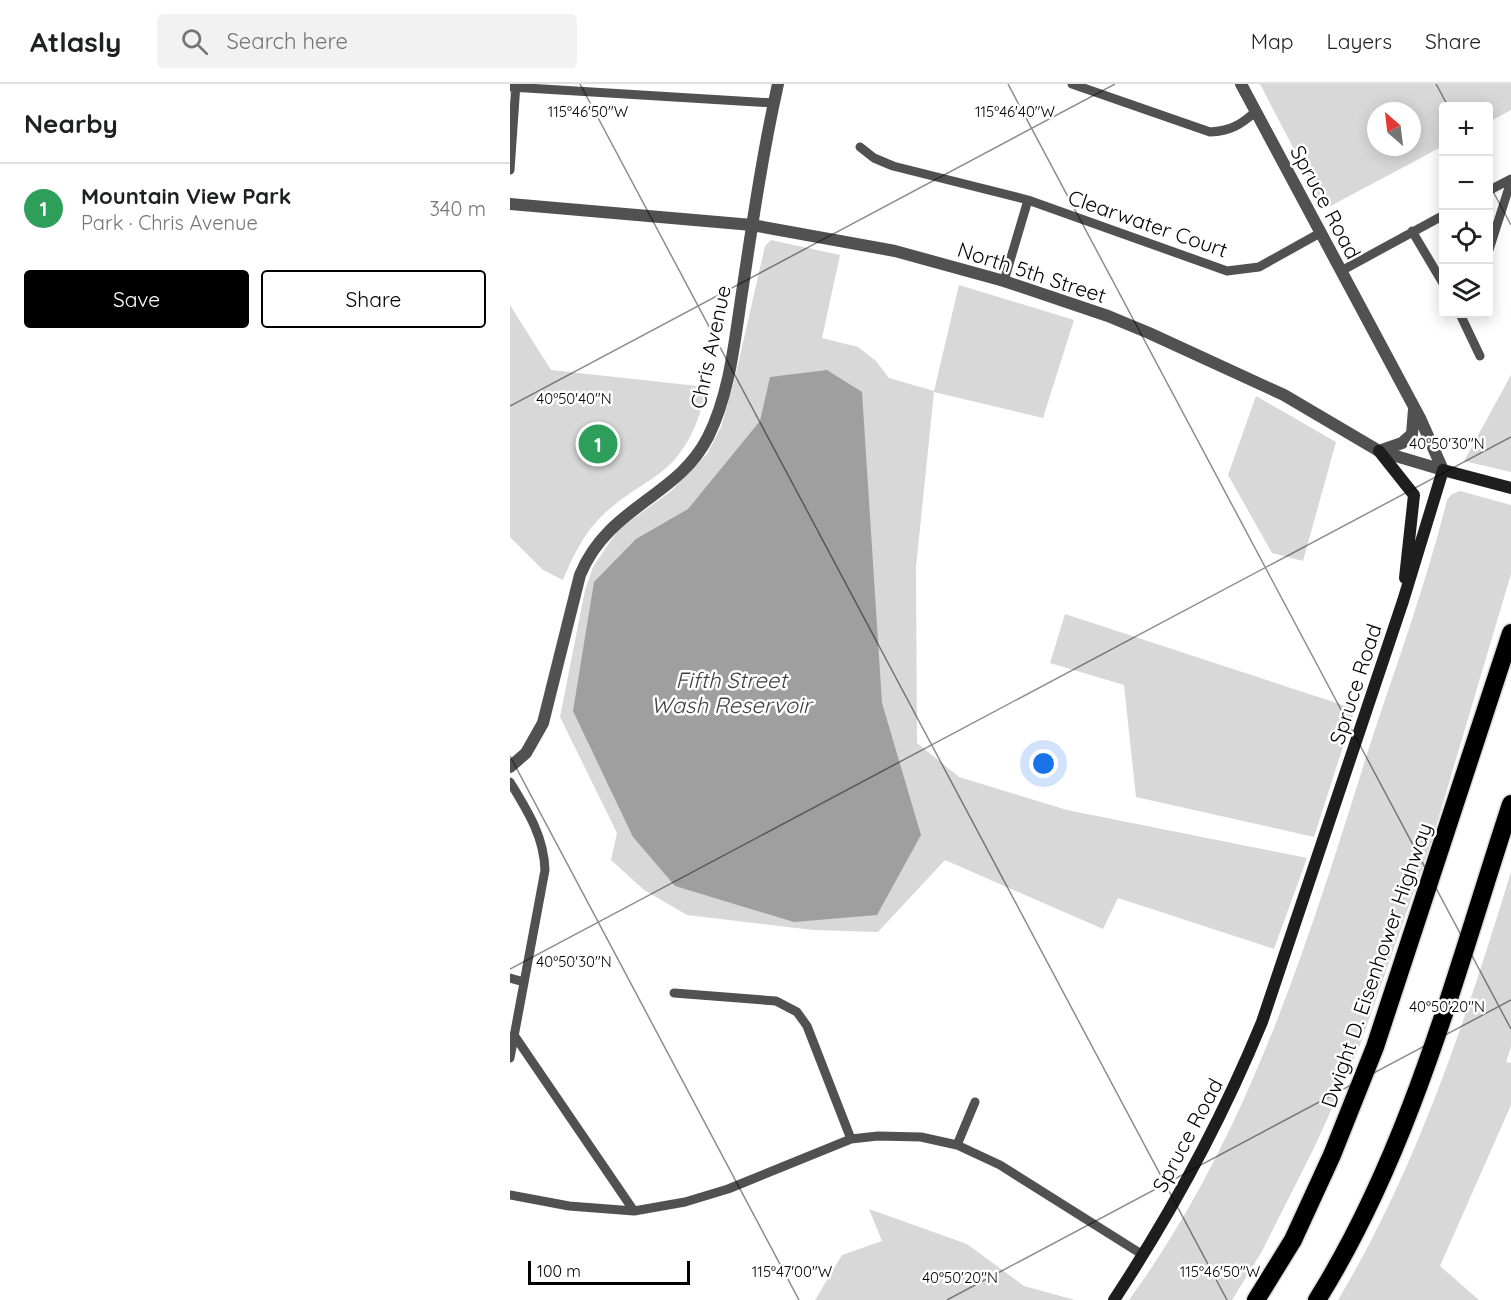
<!DOCTYPE html>
<meta charset="utf-8">
<style>
body{margin:0;font-family:Quicksand,sans-serif;background:#f2f2f2;color:#202124}
.controls{position:absolute;right:18px;top:18px;display:grid;overflow:hidden;border-radius:6px;box-shadow:0 3px 15px #0003}
.controls button{width:54px;height:54px;display:grid;place-items:center;padding:0;border:0;border-bottom:2px solid #e0e0e0;background:#fff;color:#202124;font:30px sans-serif}
.compass{position:absolute;left:857px;top:18px;width:54px;height:54px;border-radius:50%;background:#fff;box-shadow:0 3px 15px #0003;rotate:332deg}
.scale{position:absolute;left:18px;bottom:15px;width:162px;box-sizing:border-box;padding-left:6px;border:3px solid #000;border-top:0;font-size:16px;line-height:21px;white-space:nowrap;color:#000;-webkit-text-stroke:4px #fff;paint-order:stroke}
.you{position:absolute;left:534px;top:680px;width:21px;height:21px;margin:-15px;border:4px solid #fff;border-radius:50%;background:#1a73e8;box-shadow:0 0 0 9px #1a73e833}
.badge{display:grid;place-items:center;width:39px;height:39px;border-radius:50%;background:#000;color:#fff;font-size:20px;font-weight:700}
.pin{position:absolute;translate:-50% -50%;border:3px solid #fff;box-shadow:0 2px 6px #0006}
.list{margin:0;padding:0;list-style:none}
h2{display:flex;justify-content:space-between;align-items:center;height:78px;margin:0;padding:0 24px;font-size:26px}
h2 small{font-size:20px;font-weight:400;color:#757577}
.list li{display:grid;grid-template-columns:39px 1fr auto;gap:18px;align-items:center;box-sizing:border-box;height:90px;padding:0 24px;border-top:2px solid #e0e0e0}
.list b{display:block;font-size:22px;white-space:nowrap}
.list p{margin:0;font-size:20px;white-space:nowrap;color:#757577}
.list em{font-size:20px;font-style:normal;color:#757577}
.actions{display:flex;gap:12px;padding:18px 24px}
.actions a{flex:1;padding:14px 0;border:2px solid #000;border-radius:6px;text-align:center;font-size:21px;color:#000}
.actions .main{background:#000;color:#fff}
.icon{flex:none;width:33px;height:33px;fill:none;stroke:currentColor;stroke-width:2;stroke-linecap:round;stroke-linejoin:round}
.map{position:relative;flex:none;width:1001px;height:1216px;overflow:hidden}
header{display:flex;align-items:center;gap:36px;box-sizing:border-box;height:84px;padding:0 30px;background:#fff;border-bottom:2px solid #e0e0e0}
header strong{font-size:28px}
nav{display:flex;gap:33px;margin-inline-start:auto;font-size:21px}
.search{width:420px;height:54px;background:#f2f2f2;display:flex;align-items:center;gap:15px;box-sizing:border-box;padding:0 21px;border-radius:6px;color:#757577;font-size:22px}
main{display:flex}
aside{flex:1;background:#fff}
.map>svg:first-child{display:block}
.green{fill:#d8d8d8;fill-rule:evenodd}
.water{fill:#9f9f9f}
.lines{fill:none;stroke-linecap:round;stroke-linejoin:round}
.motorway-casing{stroke:#dbdbdb;stroke-width:21}
.minor{stroke:#515151;stroke-width:9}
.tertiary{stroke:#515151;stroke-width:12}
.secondary{stroke:#1e1e1e;stroke-width:12}
.motorway{stroke:#000;stroke-width:18}
.ticks{fill:none;stroke:#000;stroke-width:1.5;stroke-opacity:0.45}
.labels{text-anchor:middle;dominant-baseline:central;stroke-width:5;stroke-linejoin:round;paint-order:stroke}
.street-label{font-size:21px;fill:#000;stroke:#fff}
.water-label{font-size:22px;font-style:italic;fill:#404040;stroke:#fff}
.ticks-label{font-size:15px;text-anchor:middle;fill:#000;stroke:#fff;stroke-width:5;stroke-linejoin:round;paint-order:stroke}
</style>
<header>
<strong>Atlasly</strong>
<div class="search"><svg class="icon" aria-label="search" viewBox="0 0 24 24"><circle cx="10" cy="10" r="6"/><path d="M15 15l6 6"/></svg>Search here</div>
<nav><a>Map</a><a>Layers</a><a>Share</a></nav>
</header>
<main>
<aside>
<h2>Nearby<small></small></h2>
<ul class="list">
<li><span class="badge" style="background:#2e9e5b">1</span><div><b>Mountain View Park</b><p>Park · Chris Avenue</p></div><em>340 m</em></li>
</ul>
<div class="actions"><a class="main">Save</a><a>Share</a></div>
</aside>
<div class="map">
<svg width="1001" height="1216" viewBox="0 0 1001 1216">
<rect width="100%" height="100%" fill="#fff"/>
<path class="green" d="M750,0H1001V26L979,38L978,22H934L933,62L815,125ZM866,27H902V63H866Z
M261,156L330,171L312,254L348,263L366,277L379,294L424,307L449,201L564,236L533,334L424,308L406,483L407,659L449,693L557,726L797,774L764,865L608,814L593,845L435,776L368,848L303,846L177,831L134,806L101,776L107,749L50,633L75,506L83,483L108,446L161,407L197,370L211,343L224,298L255,162Z
M0,221L41,286L197,303C191,327 185,350 169,370C154,391 128,402 108,418C80,439 66,464 53,496L33,486L0,453Z
M1001,291V388L954,377Z
M746,312L826,358L793,477L762,469L718,391Z
M950,407L1001,421V490L922,756L850,961L806,1060L751,1169L722,1216H619C739,1051 798,858 858,667C885,584 916,501 937,416L942,410Z
M555,530L845,625L804,753L626,713L614,601L540,579Z
M1001,788V963L996,978L1001,979V1021L930,1182L969,1216H828C907,1084 956,935 1001,788Z
M359,1125L457,1160L514,1202L565,1216H305L332,1171L372,1157Z"/>
<path class="water" d="M317,286L352,308L372,619L411,751L367,831L284,838L165,802L123,753L63,627L84,498L126,455L178,425L250,337L260,293Z"/>
<g class="lines">
<g class="motorway-casing">
<path id="motorway" d="M746,1216L783,1156L822,1071L865,963L1001,549
M807,1216C901,1066 946,887 1001,720"/>
</g>
<path class="minor" d="M562,0L700,48C720,47 731,41 746,27
M0,3L264,19
M350,63L364,74L383,82L518,116L717,187L749,183L810,149
M0,86L6,0
M978,107L1001,95
M902,147L934,201
M978,169L1001,97
M831,187L934,131
M494,197L518,116
M950,230L970,272
M0,698C17,726 34,752 35,786L0,974
M0,894L14,898
M164,909L266,917L287,928L297,942L341,1055
M4,951L124,1127
M447,1061L465,1018
M0,1111L59,1122L124,1127L175,1118L218,1105L341,1055L368,1052L411,1053L447,1061L490,1081L633,1171"/>
<path class="tertiary" d="M731,0L910,334L933,386
M0,120L242,141L385,167L494,197L598,232L639,249L774,311L869,367L933,386
M869,367L892,359L902,350L904,325
M0,683L16,669L33,639L70,491C98,422 168,413 198,353C221,307 225,252 233,202C243,135 253,67 268,0"/>
<path class="secondary" d="M869,367L904,411L895,494
M604,1216C662,1128 712,1035 752,938L893,517L933,386L1001,404"/>
<use href="#motorway" class="motorway"/>
</g>
<path class="ticks" d="M70,0L717,1216M498,0L1001,945M926,0L938,22M978,98L1001,141M0,322L605,0M0,672L289,1216M0,885L1001,353M437,1216L1001,916"/>
<g class="labels">
<g class="street-label">
<text transform="translate(816 118) rotate(62)">Spruce Road</text>
<text transform="translate(638 139) rotate(19)">Clearwater Court</text>
<text transform="translate(522 188) rotate(18)">North 5th Street</text>
<text transform="translate(200 263) rotate(-78)">Chris Avenue</text>
<text transform="translate(845 600) rotate(-72)">Spruce Road</text>
<text transform="translate(866 881) rotate(-71)">Dwight D. Eisenhower Highway</text>
<text transform="translate(677 1051) rotate(-62)">Spruce Road</text>
</g>
<g class="water-label">
<text x="221" y="596">Fifth Street<tspan x="221" dy="25">Wash Reservoir</tspan></text>
</g>
</g>
<g class="ticks-label">
<text x="78" y="33">115°46'50"W</text>
<text x="505" y="33">115°46'40"W</text>
<text x="64" y="320">40°50'40"N</text>
<text x="937" y="365">40°50'30"N</text>
<text x="64" y="883">40°50'30"N</text>
<text x="937" y="928">40°50'20"N</text>
<text x="282" y="1193">115°47'00"W</text>
<text x="710" y="1193">115°46'50"W</text>
<text x="450" y="1199">40°50'20"N</text>
</g>
</svg>
<div class="controls">
<button>+</button>
<button>−</button>
<button><svg class="icon" aria-label="locate" viewBox="0 0 24 24"><circle cx="12" cy="12" r="6"/><path d="M12 2v4M12 18v4M2 12h4M18 12h4"/></svg></button>
<button><svg class="icon" aria-label="layers" viewBox="0 0 24 24"><path d="M12 4l9 5-9 5-9-5zM3 14l9 5 9-5"/></svg></button>
</div>
<svg class="compass" viewBox="-18 -18 36 36"><path d="M0-13l5 13h-10z" fill="#e53935"/><path d="M0 13l5-13h-10z" fill="#757577"/></svg>
<div class="scale">100 m</div>
<div class="you"></div>
<div class="pin badge" style="left:88px;top:360px;background:#2e9e5b">1</div>
</div>
</main>
